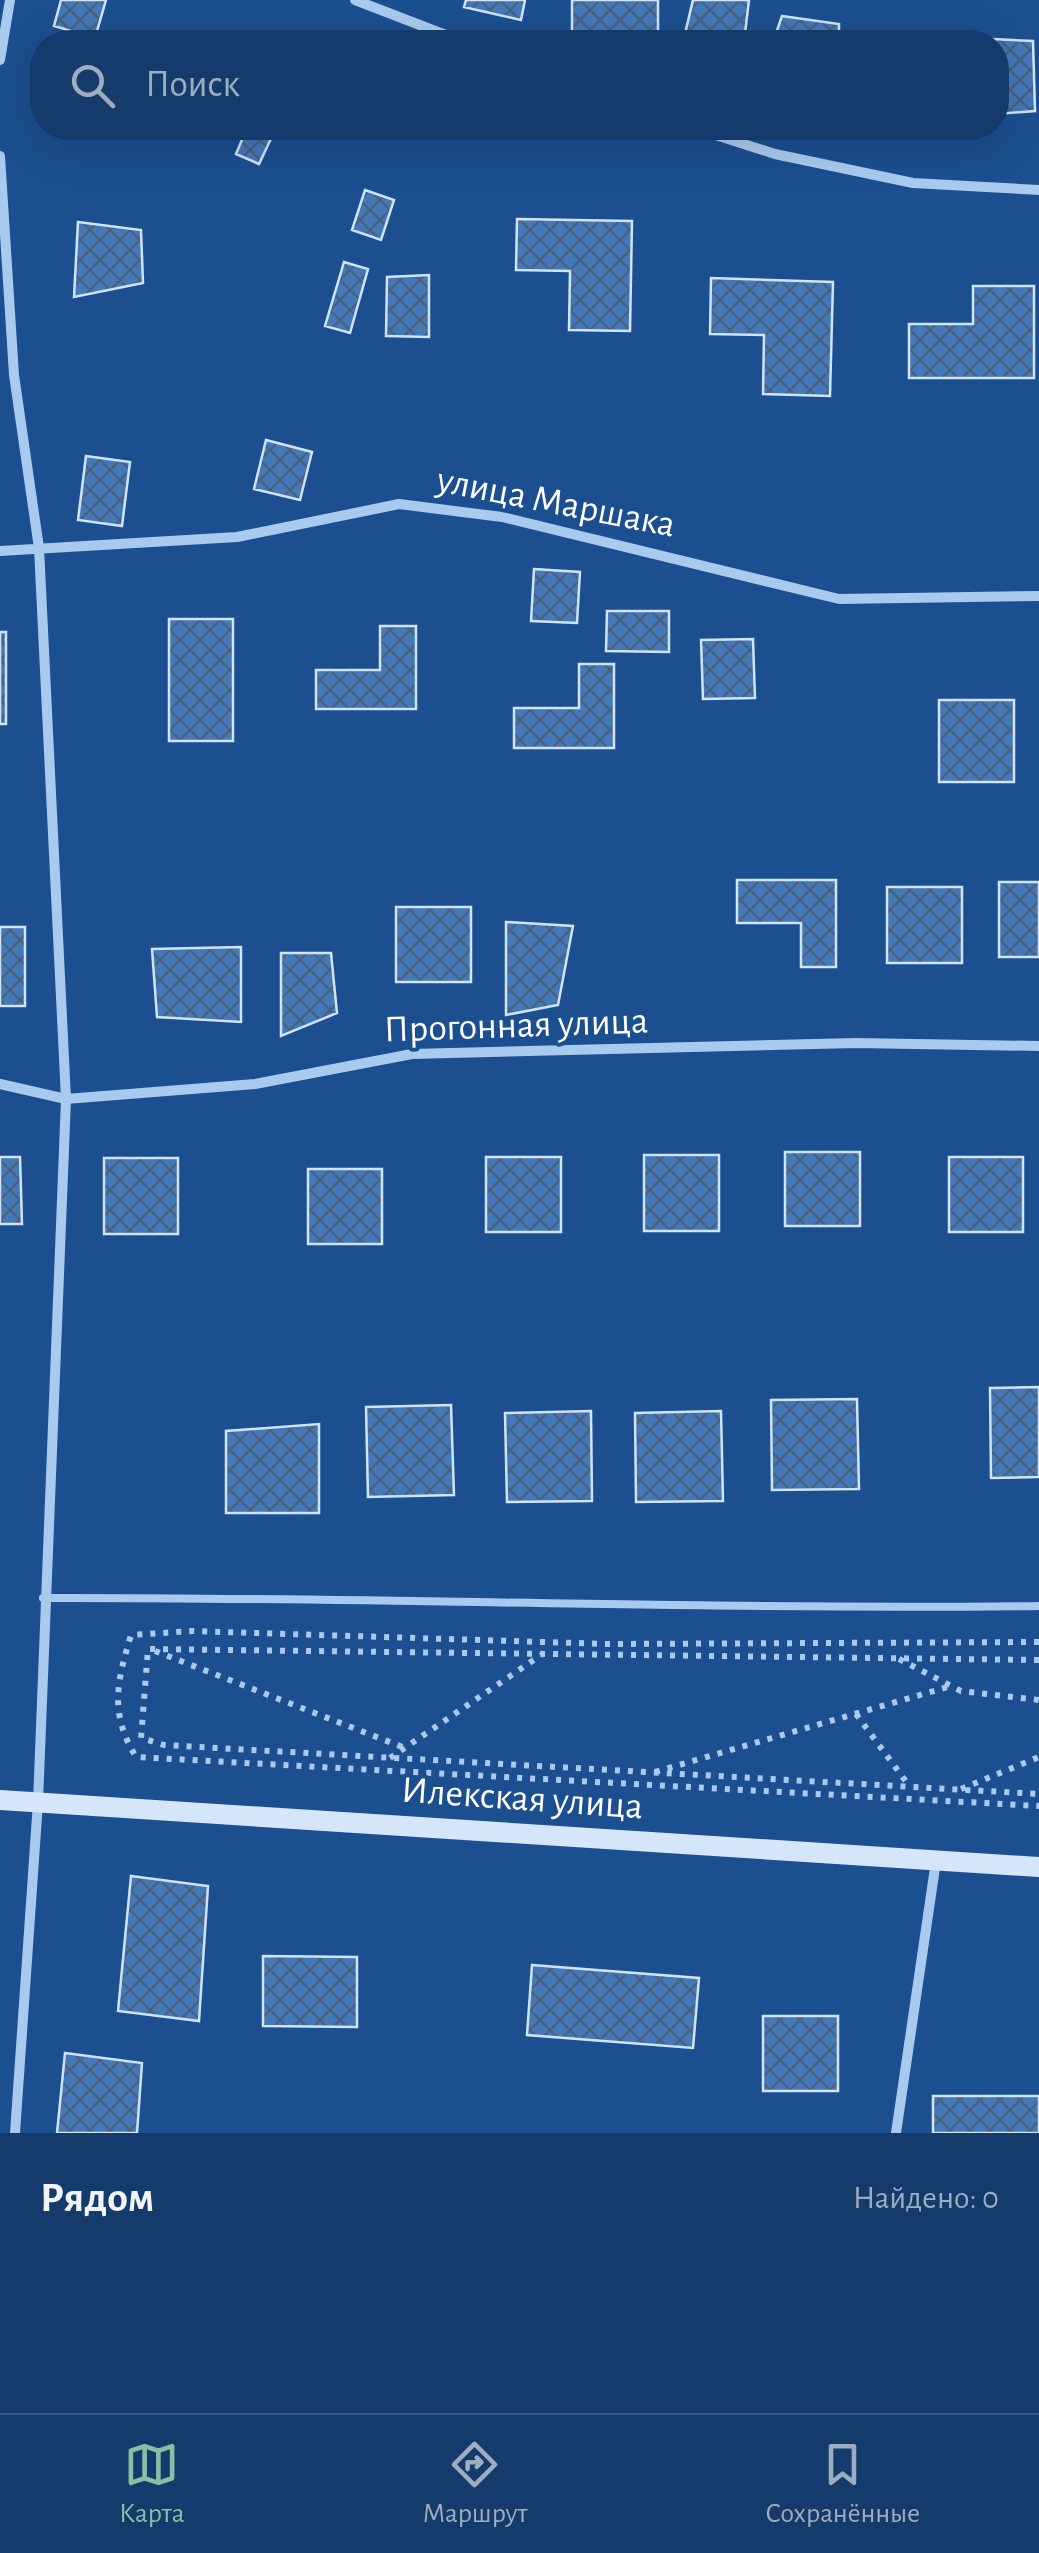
<!DOCTYPE html>
<html lang="ru">
<meta charset="utf-8">
<style>
body{margin:0;font-family:"Alegreya Sans",sans-serif;background:#1d4271;color:#f1f3f6}
.list{margin:0;padding:0;list-style:none}
h2{display:flex;justify-content:space-between;align-items:center;height:130px;margin:0;padding:0 40px;font-size:42px}
h2 small{font-size:32px;font-weight:400;color:#9dadc1}
.icon{flex:none;width:55px;height:55px;fill:none;stroke:currentColor;stroke-width:2;stroke-linecap:round;stroke-linejoin:round}
.map{position:relative;flex:none;width:1039px;height:2133px;overflow:hidden}
.search{position:absolute;background:#143b6b;box-shadow:0 10px 40px #0002;left:30px;right:30px;top:30px;height:110px;display:flex;align-items:center;gap:25px;box-sizing:border-box;padding:0 35px;border-radius:40px;color:#9dadc1;font-size:38px}
.sheet{height:280px;background:#143b6b}
nav{display:flex;justify-content:space-around;align-items:center;box-sizing:border-box;height:140px;border-top:2px solid #33557e;background:#143b6b;font-size:28px;color:#9dadc1}
nav a{display:grid;justify-items:center;gap:5px}
nav .on{color:#8abfa5}
.map>svg:first-child{display:block}
.building{fill:url(#building-cross-hatch);stroke:#cfe3fa;stroke-width:2.5}
.lines{fill:none;stroke-linecap:round;stroke-linejoin:round}
.path{stroke:#a9c9ee;stroke-width:6;stroke-dasharray:5 8;stroke-linecap:butt}
.lane{stroke:#a9c9ee;stroke-width:8}
.street{stroke:#a9c9ee;stroke-width:10}
.secondary{stroke:#d6e6fa;stroke-width:20}
.labels{text-anchor:middle;dominant-baseline:central;stroke-width:8;stroke-linejoin:round;paint-order:stroke}
.street-label{font-size:38px;fill:#fff;stroke:#1b4f8f}
</style>
<div class="map">
<svg width="1039" height="2133" viewBox="0 0 1039 2133">
<defs>
<pattern id="building-cross-hatch" width="8" height="8" patternUnits="userSpaceOnUse" patternTransform="scale(2.5)"><rect width="8" height="8" fill="#4478b7"/><path d="M0 0l8 8M0 8l8-8" fill="none" stroke="#486282"/></pattern>
</defs>
<rect width="100%" height="100%" fill="#1b4f8f"/>
<path class="building" d="M61,0H106L95,38L54,26Z
M466,0H525L521,20L464,7Z
M572,0H658V42H572Z
M693,0H749L744,42H683Z
M782,16L839,24V42H773Z
M951,37L1033,41L1035,111L996,114V42H951Z
M247,128H276L259,164L236,154Z
M365,190L394,200L381,240L352,230Z
M517,219L632,221L630,331L569,330L570,271L516,270Z
M78,222L141,230L143,283L74,297Z
M344,262L368,269L350,333L325,326Z
M429,275V337L386,336L387,277Z
M711,278L833,282L830,396L763,394L764,335L710,334Z
M973,286H1034V378H909V324H973Z
M266,440L312,452L300,500L254,489Z
M86,456L130,462L122,526L78,520Z
M534,569L580,572L577,623L531,621Z
M607,611H669V652L606,651Z
M169,619H233V741H169Z
M380,626H416V709H316V670H380Z
M0,632H6V724H0Z
M753,639L755,698L703,699L701,640Z
M579,664H614V748H514V708H579Z
M939,700H1014V782H939Z
M737,880H836V967H801V923H737Z
M999,882H1039V957H999Z
M887,887H962V963H887Z
M396,907H471V982H396Z
M506,922L573,926L558,1005L506,1015Z
M0,927H25V1006H0Z
M241,947V1022L157,1017L152,949Z
M281,953H331L337,1013L281,1036Z
M785,1152H860V1226H785Z
M644,1155H719V1231H644Z
M0,1157H20L22,1224H0Z
M486,1157H561V1232H486Z
M949,1157H1023V1232H949Z
M104,1158H178V1234H104Z
M308,1169H382V1244H308Z
M1039,1387V1477L991,1478L990,1388Z
M857,1399L859,1489L772,1490L771,1400Z
M451,1405L454,1495L368,1497L366,1407Z
M591,1411L592,1501L507,1502L505,1413Z
M721,1411L723,1501L636,1502L635,1413Z
M319,1424V1513H226V1431Z
M131,1876L208,1886L199,2021L118,2011Z
M263,1956L357,1957V2027L263,2026Z
M532,1965L699,1978L693,2048L527,2035Z
M763,2016H838V2091H763Z
M65,2053L142,2063L137,2133H57Z
M933,2096H1039V2133H933Z"/>
<g class="lines">
<path class="path" d="M1039,1642L607,1644L192,1631L131,1635C117,1682 109,1713 136,1757L1039,1806
M155,1651L405,1748
M899,1659L961,1691L1039,1700
M1039,1660L148,1649L141,1738L164,1745L1039,1794
M856,1714L910,1787
M390,1758L541,1655
M655,1772L951,1686
M961,1789L1039,1757"/>
<path class="lane" d="M43,1598C375,1597 707,1610 1039,1606"/>
<path class="street" d="M355,0L464,42
M0,60L10,0
M694,128L775,154L913,183L1039,190
M0,156L14,375L39,548L66,1099L38,1802L15,2133
M0,551L237,537L399,504L502,517L839,599L1039,596
M0,1084L66,1099L255,1084L412,1054L856,1043L1039,1046
M896,2133L936,1861"/>
<path class="secondary" d="M0,1800L1039,1867"/>
</g>
<g class="labels">
<g class="street-label">
<text transform="translate(556 503) rotate(11)">улица Маршака</text>
<text transform="translate(516 1026) rotate(-2)">Прогонная улица</text>
<text transform="translate(522 1799) rotate(4)">Илекская улица</text>
</g>
</g>
</svg>
<div class="search"><svg class="icon" aria-label="search" viewBox="0 0 24 24"><circle cx="10" cy="10" r="6"/><path d="M15 15l6 6"/></svg>Поиск</div>
</div>
<section class="sheet">
<h2>Рядом<small>Найдено: 0</small></h2>
<ul class="list">
</ul>
</section>
<nav>
<a class="on"><svg class="icon" aria-label="map" viewBox="0 0 24 24"><path d="M3 6l6-2 6 2 6-2v14l-6 2-6-2-6 2zM9 4v14M15 6v14"/></svg>Карта</a>
<a><svg class="icon" aria-label="directions" viewBox="0 0 24 24"><path d="M12 3l9 9-9 9-9-9zM9 14v-3h6M13 9l2 2-2 2"/></svg>Маршрут</a>
<a><svg class="icon" aria-label="saved" viewBox="0 0 24 24"><path d="M7 4h10v16l-5-4-5 4z"/></svg>Сохранённые</a>
</nav>
